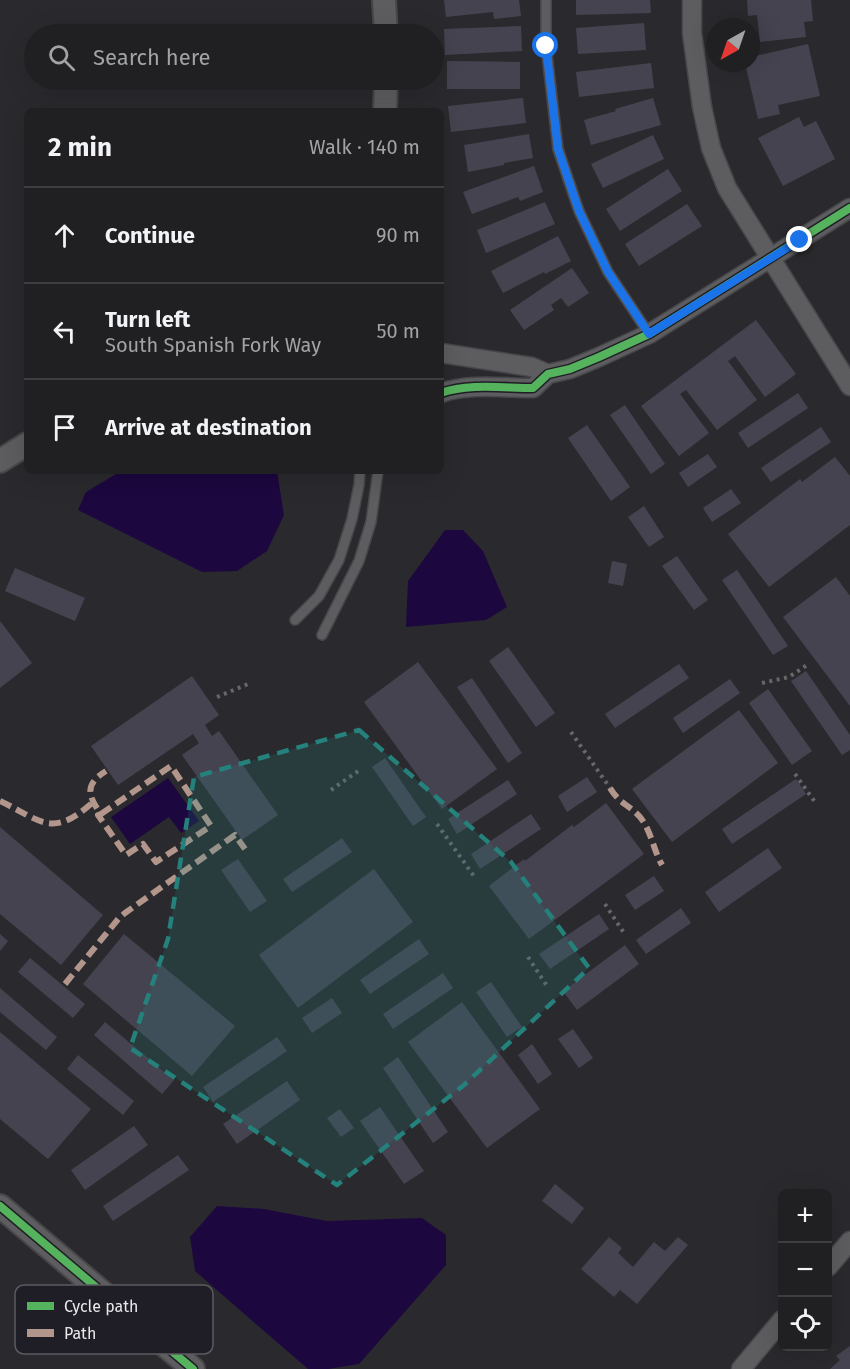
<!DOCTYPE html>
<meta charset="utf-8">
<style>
body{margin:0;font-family:"Fira Sans",sans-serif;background:#2d2d2f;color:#f1f3f6}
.controls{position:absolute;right:18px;bottom:18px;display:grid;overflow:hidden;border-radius:9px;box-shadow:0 6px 24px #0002}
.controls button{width:54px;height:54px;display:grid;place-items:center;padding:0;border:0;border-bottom:2px solid #3d3e40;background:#202022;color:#f1f3f6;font:30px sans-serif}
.compass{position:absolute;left:706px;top:18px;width:54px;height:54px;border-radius:50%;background:#202022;box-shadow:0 6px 24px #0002;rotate:220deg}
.stop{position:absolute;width:18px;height:18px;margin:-14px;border:4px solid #1a73e8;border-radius:50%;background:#fff}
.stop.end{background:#1a73e8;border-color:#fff;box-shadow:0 2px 6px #0008}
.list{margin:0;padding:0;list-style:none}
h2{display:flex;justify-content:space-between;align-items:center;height:78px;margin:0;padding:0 24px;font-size:26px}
h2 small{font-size:20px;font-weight:400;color:#a2a3a5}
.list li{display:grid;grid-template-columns:39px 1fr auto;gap:18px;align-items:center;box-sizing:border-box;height:96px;padding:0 24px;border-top:2px solid #3d3e40}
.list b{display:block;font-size:22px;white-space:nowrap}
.list p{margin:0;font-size:20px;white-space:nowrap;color:#a2a3a5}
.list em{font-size:20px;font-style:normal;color:#a2a3a5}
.icon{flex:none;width:33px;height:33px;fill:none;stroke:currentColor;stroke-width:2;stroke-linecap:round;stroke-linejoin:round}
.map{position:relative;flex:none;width:850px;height:1369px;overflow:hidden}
.search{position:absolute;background:#202022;box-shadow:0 6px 24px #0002;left:24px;top:24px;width:420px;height:66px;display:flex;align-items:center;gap:15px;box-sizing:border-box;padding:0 21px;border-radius:33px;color:#a2a3a5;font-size:22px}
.panel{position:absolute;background:#202022;box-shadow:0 6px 24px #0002;left:24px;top:108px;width:420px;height:366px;border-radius:9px}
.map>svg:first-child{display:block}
.water{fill:#1c073f}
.building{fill:#464351}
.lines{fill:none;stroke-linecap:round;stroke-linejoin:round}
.service-casing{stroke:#47464a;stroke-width:12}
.minor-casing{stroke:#47464a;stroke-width:21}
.tertiary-casing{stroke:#47464a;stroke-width:26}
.path{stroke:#67666a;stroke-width:4;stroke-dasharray:3 4.5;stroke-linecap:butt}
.service{stroke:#5d5c5f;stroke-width:9}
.minor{stroke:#5d5c5f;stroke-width:18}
.tertiary{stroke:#5d5c5f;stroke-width:22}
.quiet{stroke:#b2968c;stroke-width:6;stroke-dasharray:12 6;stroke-linecap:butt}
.cycleway-casing{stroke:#1f1e26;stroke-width:11}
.cycleway{stroke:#56b35d;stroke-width:8}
.route{stroke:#1a73e8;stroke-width:8}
.marked{fill:#25817b;fill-opacity:0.2;stroke:#25817b;stroke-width:4.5;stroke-dasharray:12 8;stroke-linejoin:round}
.key{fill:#1f1e26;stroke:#5c5b62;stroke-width:1.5}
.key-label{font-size:16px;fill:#e9e8ed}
</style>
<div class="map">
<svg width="850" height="1369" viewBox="0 0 850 1369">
<rect width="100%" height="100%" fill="#2a2a2e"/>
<path class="water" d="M121,471H277L284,515L267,551L237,571L202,572L78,510L86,492Z
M445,530H463L483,551L507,607L486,620L406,627L408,581Z
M168,778L199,821L181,833L169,817L130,844L111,817Z
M217,1206L264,1209L327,1221L422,1218L446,1235V1265L359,1364L328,1369H308L195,1271L190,1237Z"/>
<path class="building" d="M444,0H519L521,16L494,19L493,12L446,17Z
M576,0H650L651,13L576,15Z
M747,0H811L813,21L804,22L806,37L760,42L757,15L748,16Z
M644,23L646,50L578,54L576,28Z
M521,26L522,51L445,55L444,29Z
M808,44L820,96L778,105L780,114L758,119L745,63H751V57Z
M447,61L520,62V89H447Z
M651,63L654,88L579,97L576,72Z
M523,98L526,123L451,132L448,106Z
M653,98L661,125L591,145L584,120L616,111L615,109Z
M799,117L804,127L816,121L835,159L783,186L758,138Z
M529,134L533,158L504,163V165L468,172L464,145Z
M653,135L664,159L603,188L591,164Z
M534,166L543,192L520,201L518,197L472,214L463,192Z
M668,169L682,191L620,231L606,209Z
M545,202L555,224L486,253L477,230Z
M687,204L702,226L639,266L625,244Z
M558,236L571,261L545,274L544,272L503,293L491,271Z
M572,268L589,293L568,307L561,298L551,305L554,310L524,330L510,310Z
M756,320L796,374L765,397L735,356L728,361L757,400L717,430L686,390L680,394L709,433L679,456L641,406Z
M798,393L808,408L748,448L738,433Z
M625,405L665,464L651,474L610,415Z
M587,425L630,487L611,501L568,438Z
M821,427L831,442L771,482L761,468Z
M708,454L717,467L688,487L679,473Z
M835,457L850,476V525L769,587L728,534L800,479L802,482Z
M731,489L741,503L712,522L703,508Z
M644,506L664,537L649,547L628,517Z
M677,556L708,600L694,610L662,566Z
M612,561L627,564L623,586L608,583Z
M15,568L85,598L75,621L5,591Z
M737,570L788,646L773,655L722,580Z
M836,577L850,596V706L783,617Z
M0,621L32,663L0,688Z
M508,647L555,713L536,727L489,661Z
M418,662L497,769L442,809L364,702Z
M679,664L689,678L615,728L605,714Z
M806,671L850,735V750L842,755L791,681Z
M192,676L219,715L205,725L212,736L219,731L278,815L242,840L182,755L199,743L193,734L118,785L91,746Z
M472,678L522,753L508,763L457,687Z
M730,679L740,693L683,733L673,718Z
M768,689L812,751L792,765L749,703Z
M739,710L778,763L672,842L632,789Z
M385,758L426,817L413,826L372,767Z
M587,777L597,792L567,812L558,796Z
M796,779L806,794L732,844L722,829Z
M508,780L517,794L457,834L448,819Z
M606,803L644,854L529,939L489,886L524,859L525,861L572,825L574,827Z
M531,814L541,829L480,869L471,854Z
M0,827L103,915L61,965L0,914Z
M342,838L352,852L292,892L283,879Z
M768,848L782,868L719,912L705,892Z
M238,859L267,901L250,912L221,870Z
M374,869L413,922L298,1008L259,955Z
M654,876L664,891L635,910L625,895Z
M681,908L691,923L646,954L636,940Z
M599,914L609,929L550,969L539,954Z
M0,934L8,941L0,951Z
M124,934L235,1026L192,1076L83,984Z
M419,939L429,954L370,994L360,980Z
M625,945L639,964L577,1010L563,991Z
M30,958L85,1004L73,1018L18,972Z
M443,973L453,988L393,1029L383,1014Z
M491,982L522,1027L507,1037L476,992Z
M0,988L57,1037L46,1050L0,1012Z
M332,998L342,1013L312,1033L302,1018Z
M462,1002L540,1109L487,1148L408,1042Z
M105,1022L174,1080L162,1094L94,1035Z
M573,1029L593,1058L579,1068L558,1039Z
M0,1032L91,1109L48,1159L0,1119Z
M277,1037L287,1051L213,1102L203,1087Z
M532,1044L552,1074L538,1084L518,1055Z
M78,1055L134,1101L123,1115L67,1069Z
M398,1057L448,1132L433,1143L383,1068Z
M287,1081L300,1100L237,1144L223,1124Z
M380,1107L424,1171L404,1184L360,1121Z
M340,1109L354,1128L341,1137L327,1118Z
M134,1126L148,1145L85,1190L71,1170Z
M178,1155L189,1170L113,1221L103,1206Z
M555,1184L584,1208L572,1224L542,1201Z
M609,1237L622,1248L618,1253L633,1267L654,1242L665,1251L678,1237L688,1245L637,1304L620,1290L614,1297L581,1269Z
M850,1346V1369H830L840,1360L836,1356Z"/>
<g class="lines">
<g class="service-casing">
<path id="service" d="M546,0V46L558,149L579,211L608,272L649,334
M295,620L319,596L339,560L352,519L359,485L360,471
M322,635L359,561L371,522L378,471"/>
</g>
<g class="minor-casing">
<path id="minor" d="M692,0V33L702,107L711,148L727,188L850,386
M441,353L532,367L548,374
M441,393C469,383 503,388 533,388L548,374L570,369L599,357L649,334L850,208
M828,1267L850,1241
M741,1369L782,1320"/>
</g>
<g class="tertiary-casing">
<path id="tertiary" d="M384,0L386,34
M385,111L386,80
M0,461L27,444
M0,1206L193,1369"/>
</g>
<path class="path" d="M762,683L789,677L807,665
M217,697L248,684
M571,732L610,788
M795,774L815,802
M331,790L361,769
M437,824L476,879
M605,904L624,933
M528,957L547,986"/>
<use href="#service" class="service"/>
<use href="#minor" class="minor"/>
<use href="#tertiary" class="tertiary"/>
<path class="quiet" d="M610,788C613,793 617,798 622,802C630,808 638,813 643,821C652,835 654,851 662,865
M0,801C42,821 52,839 93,802
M101,814L171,766L211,826L156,862L143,844L126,855L98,815L101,814C87,795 85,784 106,771
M65,984L119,918L125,913L235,835L245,849"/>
<g class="cycleway-casing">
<path id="cycleway" d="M441,393C469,383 503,388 533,388L548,374L570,369L599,357L649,334L850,208
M0,1206L193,1369"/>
</g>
<use href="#cycleway" class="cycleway"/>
</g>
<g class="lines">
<path class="route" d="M546,46L558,149L579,211L608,272L649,334L800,240"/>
</g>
<path class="marked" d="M359,730L511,862L589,968L464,1085L337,1185L130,1048L168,939L194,777Z"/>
<rect x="15" y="1285" width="198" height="69" rx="9" class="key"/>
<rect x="27" y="1302" width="27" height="8" fill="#56b35d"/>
<rect x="27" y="1329" width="27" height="8" fill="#b2968c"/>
<g class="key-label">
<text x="64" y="1312">Cycle path</text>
<text x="64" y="1339">Path</text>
</g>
</svg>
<div class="controls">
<button>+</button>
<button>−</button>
<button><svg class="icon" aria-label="locate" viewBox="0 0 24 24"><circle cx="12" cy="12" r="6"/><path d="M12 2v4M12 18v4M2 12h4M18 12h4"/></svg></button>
</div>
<svg class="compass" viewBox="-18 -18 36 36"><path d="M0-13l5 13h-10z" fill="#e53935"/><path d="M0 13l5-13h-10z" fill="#a2a3a5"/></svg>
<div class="stop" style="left:546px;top:46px"></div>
<div class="stop end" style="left:800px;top:240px"></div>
<div class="search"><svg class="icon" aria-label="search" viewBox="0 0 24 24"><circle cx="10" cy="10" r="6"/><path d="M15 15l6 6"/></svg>Search here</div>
<section class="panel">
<h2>2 min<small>Walk · 140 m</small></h2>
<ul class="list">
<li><svg class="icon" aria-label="ahead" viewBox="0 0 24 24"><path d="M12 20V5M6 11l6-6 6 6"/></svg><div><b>Continue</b></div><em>90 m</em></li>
<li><svg class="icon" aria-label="left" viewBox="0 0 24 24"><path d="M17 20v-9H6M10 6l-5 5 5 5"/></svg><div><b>Turn left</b><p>South Spanish Fork Way</p></div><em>50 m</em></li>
<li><svg class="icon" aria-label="arrive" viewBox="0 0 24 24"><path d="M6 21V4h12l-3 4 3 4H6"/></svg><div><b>Arrive at destination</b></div></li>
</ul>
</section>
</div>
